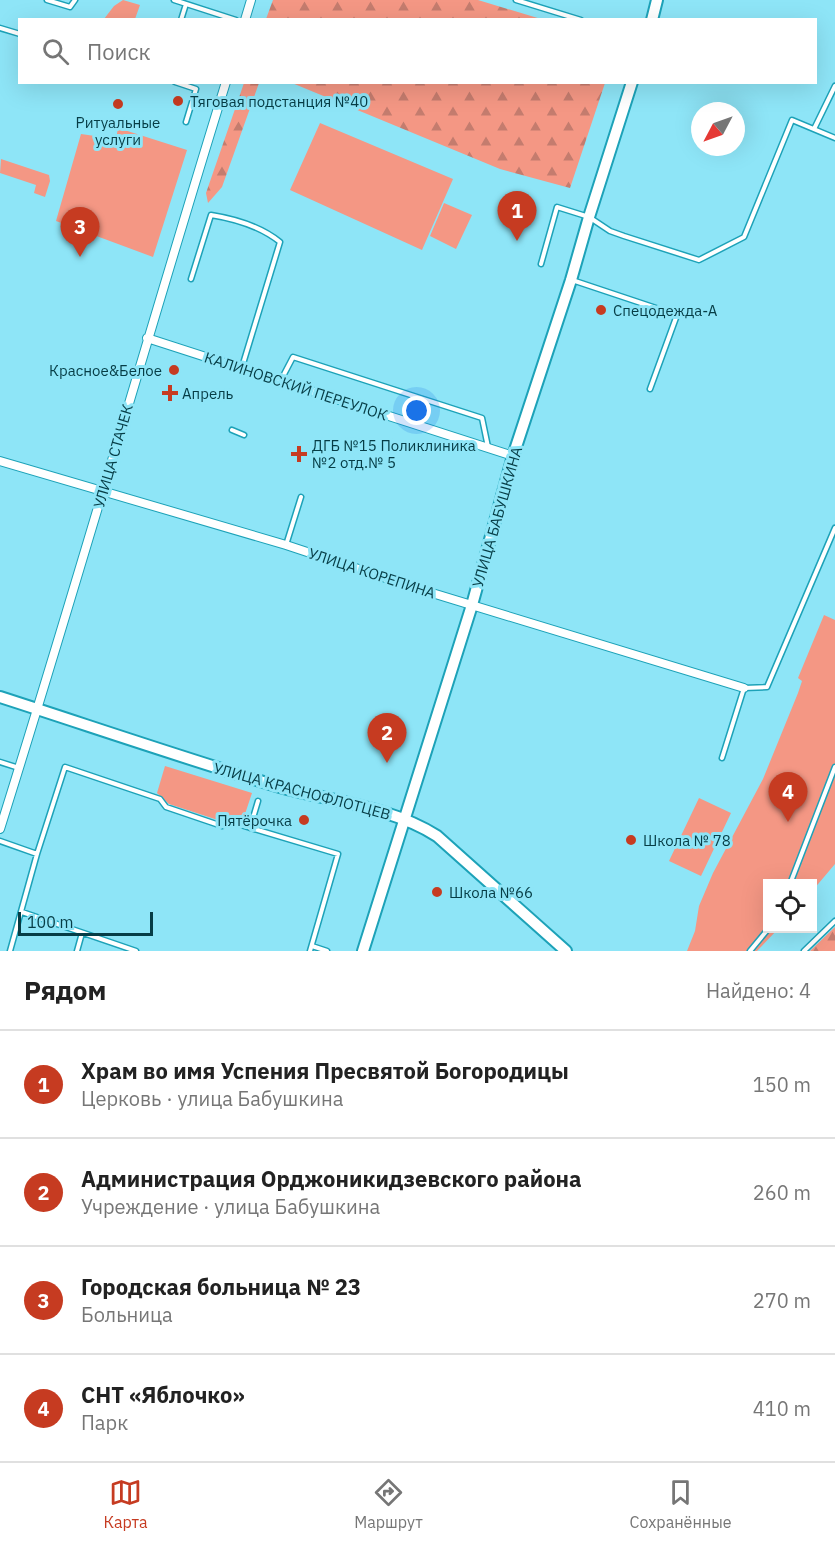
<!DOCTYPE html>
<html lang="ru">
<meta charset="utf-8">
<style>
body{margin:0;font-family:"IBM Plex Sans",sans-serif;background:#f2f2f2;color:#222}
.controls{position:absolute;right:18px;bottom:18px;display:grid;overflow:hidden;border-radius:0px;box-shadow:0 6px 24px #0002}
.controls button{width:54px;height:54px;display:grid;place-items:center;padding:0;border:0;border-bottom:2px solid #e0e0e0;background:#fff;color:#222;font:30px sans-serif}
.compass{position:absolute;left:691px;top:102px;width:54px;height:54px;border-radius:50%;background:#fff;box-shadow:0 6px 24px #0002;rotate:229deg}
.scale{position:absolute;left:18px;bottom:15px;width:135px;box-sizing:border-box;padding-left:6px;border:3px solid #063d46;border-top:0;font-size:16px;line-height:21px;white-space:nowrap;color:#063d46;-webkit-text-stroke:4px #8ee5f7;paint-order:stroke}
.you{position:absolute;left:417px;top:411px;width:21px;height:21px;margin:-15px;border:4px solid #fff;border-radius:50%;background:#1a73e8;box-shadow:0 0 0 9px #1a73e833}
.badge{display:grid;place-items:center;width:39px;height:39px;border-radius:50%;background:#c63b21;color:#fff;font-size:20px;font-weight:700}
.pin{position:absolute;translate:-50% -50px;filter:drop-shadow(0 2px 3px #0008)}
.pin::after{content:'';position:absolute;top:32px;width:21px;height:18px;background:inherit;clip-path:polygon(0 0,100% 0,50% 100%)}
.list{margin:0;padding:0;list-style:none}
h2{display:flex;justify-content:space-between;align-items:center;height:78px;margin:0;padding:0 24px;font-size:26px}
h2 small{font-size:20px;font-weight:400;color:#767676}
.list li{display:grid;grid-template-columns:39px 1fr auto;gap:18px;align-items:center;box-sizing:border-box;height:108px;padding:0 24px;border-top:2px solid #e0e0e0}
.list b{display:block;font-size:22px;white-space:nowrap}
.list p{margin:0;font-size:20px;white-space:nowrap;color:#767676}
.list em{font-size:20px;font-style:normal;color:#767676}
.icon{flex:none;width:33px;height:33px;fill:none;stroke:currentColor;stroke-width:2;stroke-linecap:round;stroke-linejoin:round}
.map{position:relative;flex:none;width:835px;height:951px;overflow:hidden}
.search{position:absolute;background:#fff;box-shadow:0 6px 24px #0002;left:18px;right:18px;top:18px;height:66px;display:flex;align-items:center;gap:15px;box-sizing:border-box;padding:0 21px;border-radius:0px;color:#767676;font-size:22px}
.sheet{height:510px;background:#fff}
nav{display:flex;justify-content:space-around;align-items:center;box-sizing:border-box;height:84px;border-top:2px solid #e0e0e0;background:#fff;font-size:16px;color:#767676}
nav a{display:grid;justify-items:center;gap:3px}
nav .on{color:#c63b21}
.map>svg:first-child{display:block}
.green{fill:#f49784}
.forest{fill:url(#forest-firs)}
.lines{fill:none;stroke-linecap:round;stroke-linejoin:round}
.lane-casing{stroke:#1da2b8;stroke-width:7}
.street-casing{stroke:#1da2b8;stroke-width:10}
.secondary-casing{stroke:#1da2b8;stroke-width:14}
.lane{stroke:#fff;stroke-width:4}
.street{stroke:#fff;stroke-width:8}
.secondary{stroke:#fff;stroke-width:10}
.poi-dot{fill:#c63b21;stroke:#8ee5f7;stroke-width:2}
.labels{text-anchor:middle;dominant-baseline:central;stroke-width:6;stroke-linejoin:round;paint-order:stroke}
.poi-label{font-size:15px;fill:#063d46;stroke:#8ee5f7;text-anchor:start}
.street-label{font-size:15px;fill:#063d46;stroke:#8ee5f7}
</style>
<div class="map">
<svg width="835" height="951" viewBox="0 0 835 951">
<defs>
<pattern id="forest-firs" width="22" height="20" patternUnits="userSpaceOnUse" patternTransform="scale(1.5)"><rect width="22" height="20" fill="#f49784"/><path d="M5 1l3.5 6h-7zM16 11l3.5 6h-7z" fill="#c47c6e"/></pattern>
</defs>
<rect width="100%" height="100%" fill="#8ee5f7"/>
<path class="green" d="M123,0L140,5L135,19H104L114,6Z
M320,123L453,179L422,250L290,190Z
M118,128L187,150L153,257L56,221L81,134L116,139Z
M1,159L49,175L50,181L45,197L34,193L36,185L0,173Z
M444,203L472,215L456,249L430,236Z
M824,615L835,620V864L813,890L812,884H768V928L778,929L757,951H687L695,931L699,906L713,873L763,779L798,693L802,681L798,678Z
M165,766L252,793L243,820L229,817L221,821L169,804L157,793Z
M699,798L731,813L701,876L669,861Z"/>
<path class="forest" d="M273,0H478L541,19H266Z
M244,83H259L222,187L208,203L206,193Z
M292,83H605L570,188L500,169Z
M835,927V951H810Z"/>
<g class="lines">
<g class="lane-casing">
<path id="lane" d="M47,0L70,7L75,0
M174,0L236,20
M516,0L581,20
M181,20L186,4
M0,28L20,34
M175,82L196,89L186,122
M814,129L835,86
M541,264L557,207L589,217L610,231L624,236L699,260L744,237L792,120L835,138
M191,279L211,215C236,219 260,226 280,242L242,367
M572,280L677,315L650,389
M281,380L293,357L482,418L488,447
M232,430L244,435
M286,545L301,497
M722,758L744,688L767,687L835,528
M0,762L19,768
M250,828L258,801
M0,841L37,854
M790,884L835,767
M22,912L136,951
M312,946L327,951
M10,951L37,854L65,767L160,799L166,807L222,826L231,822L338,854L310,951
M77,951L82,933
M750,951L769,928
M804,951L835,921"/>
</g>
<g class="street-casing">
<path id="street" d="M245,20L251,0
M147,338L513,456
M0,461L286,545L419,589L744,688
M0,829C78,581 149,331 226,82"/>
</g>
<g class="secondary-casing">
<path id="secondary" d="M652,20L657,0
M0,697C93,727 186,759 280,787C331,801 392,807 437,836L566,951
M363,951L472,605L513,456L571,280L589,217L632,82"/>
</g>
<use href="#lane" class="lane"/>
<use href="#street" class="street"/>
<use href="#secondary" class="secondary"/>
</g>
<g class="poi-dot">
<circle cx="178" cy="101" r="6"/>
<circle cx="118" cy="104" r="6"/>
<circle cx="601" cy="310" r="6"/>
<circle cx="174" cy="370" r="6"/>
<path d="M167 384h6v6h6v6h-6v6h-6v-6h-6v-6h6z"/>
<path d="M296 445h6v6h6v6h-6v6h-6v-6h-6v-6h6z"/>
<circle cx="304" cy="820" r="6"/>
<circle cx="631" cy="840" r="6"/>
<circle cx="437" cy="892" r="6"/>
</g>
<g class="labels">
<g class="poi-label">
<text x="190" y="101">Тяговая подстанция №40</text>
<text x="118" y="122" text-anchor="middle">Ритуальные<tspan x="118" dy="17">услуги</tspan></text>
<text x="613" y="310">Спецодежда-А</text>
<text x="162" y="370" text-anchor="end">Красное&amp;Белое</text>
<text x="182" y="393">Апрель</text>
<text x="312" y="445">ДГБ №15 Поликлиника<tspan x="312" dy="17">№2 отд.№ 5</tspan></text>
<text x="292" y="820" text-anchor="end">Пятёрочка</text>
<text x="643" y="840">Школа № 78</text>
<text x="449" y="892">Школа №66</text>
</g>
<g class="street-label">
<text transform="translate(296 386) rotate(18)">КАЛИНОВСКИЙ ПЕРЕУЛОК</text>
<text transform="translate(113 456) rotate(-74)">УЛИЦА СТАЧЕК</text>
<text transform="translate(497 517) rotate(-74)">УЛИЦА БАБУШКИНА</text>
<text transform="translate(372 573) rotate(18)">УЛИЦА КОРЕПИНА</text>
<text transform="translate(302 791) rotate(15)">УЛИЦА КРАСНОФЛОТЦЕВ</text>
</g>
</g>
</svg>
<div class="controls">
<button><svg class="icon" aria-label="locate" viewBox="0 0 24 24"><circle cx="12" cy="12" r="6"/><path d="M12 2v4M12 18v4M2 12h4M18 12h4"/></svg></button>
</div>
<svg class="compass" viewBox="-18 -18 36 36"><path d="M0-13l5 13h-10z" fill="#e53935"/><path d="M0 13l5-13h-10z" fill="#767676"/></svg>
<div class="scale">100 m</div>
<div class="you"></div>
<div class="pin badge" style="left:517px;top:241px">1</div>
<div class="pin badge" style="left:387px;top:763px">2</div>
<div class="pin badge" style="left:80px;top:257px">3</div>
<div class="pin badge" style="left:788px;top:822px">4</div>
<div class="search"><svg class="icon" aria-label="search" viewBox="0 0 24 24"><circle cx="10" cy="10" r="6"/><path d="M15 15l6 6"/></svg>Поиск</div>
</div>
<section class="sheet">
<h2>Рядом<small>Найдено: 4</small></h2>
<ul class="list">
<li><span class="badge">1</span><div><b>Храм во имя Успения Пресвятой Богородицы</b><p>Церковь · улица Бабушкина</p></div><em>150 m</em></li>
<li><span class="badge">2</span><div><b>Администрация Орджоникидзевского района</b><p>Учреждение · улица Бабушкина</p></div><em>260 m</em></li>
<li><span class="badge">3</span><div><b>Городская больница № 23</b><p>Больница</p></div><em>270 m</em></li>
<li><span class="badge">4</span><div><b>СНТ «Яблочко»</b><p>Парк</p></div><em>410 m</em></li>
</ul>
</section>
<nav>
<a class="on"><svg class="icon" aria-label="map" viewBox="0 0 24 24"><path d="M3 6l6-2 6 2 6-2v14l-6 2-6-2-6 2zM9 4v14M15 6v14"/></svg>Карта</a>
<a><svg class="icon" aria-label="directions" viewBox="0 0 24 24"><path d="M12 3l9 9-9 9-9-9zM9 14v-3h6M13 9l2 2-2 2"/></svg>Маршрут</a>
<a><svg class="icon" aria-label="saved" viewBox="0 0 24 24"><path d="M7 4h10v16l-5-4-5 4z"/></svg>Сохранённые</a>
</nav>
